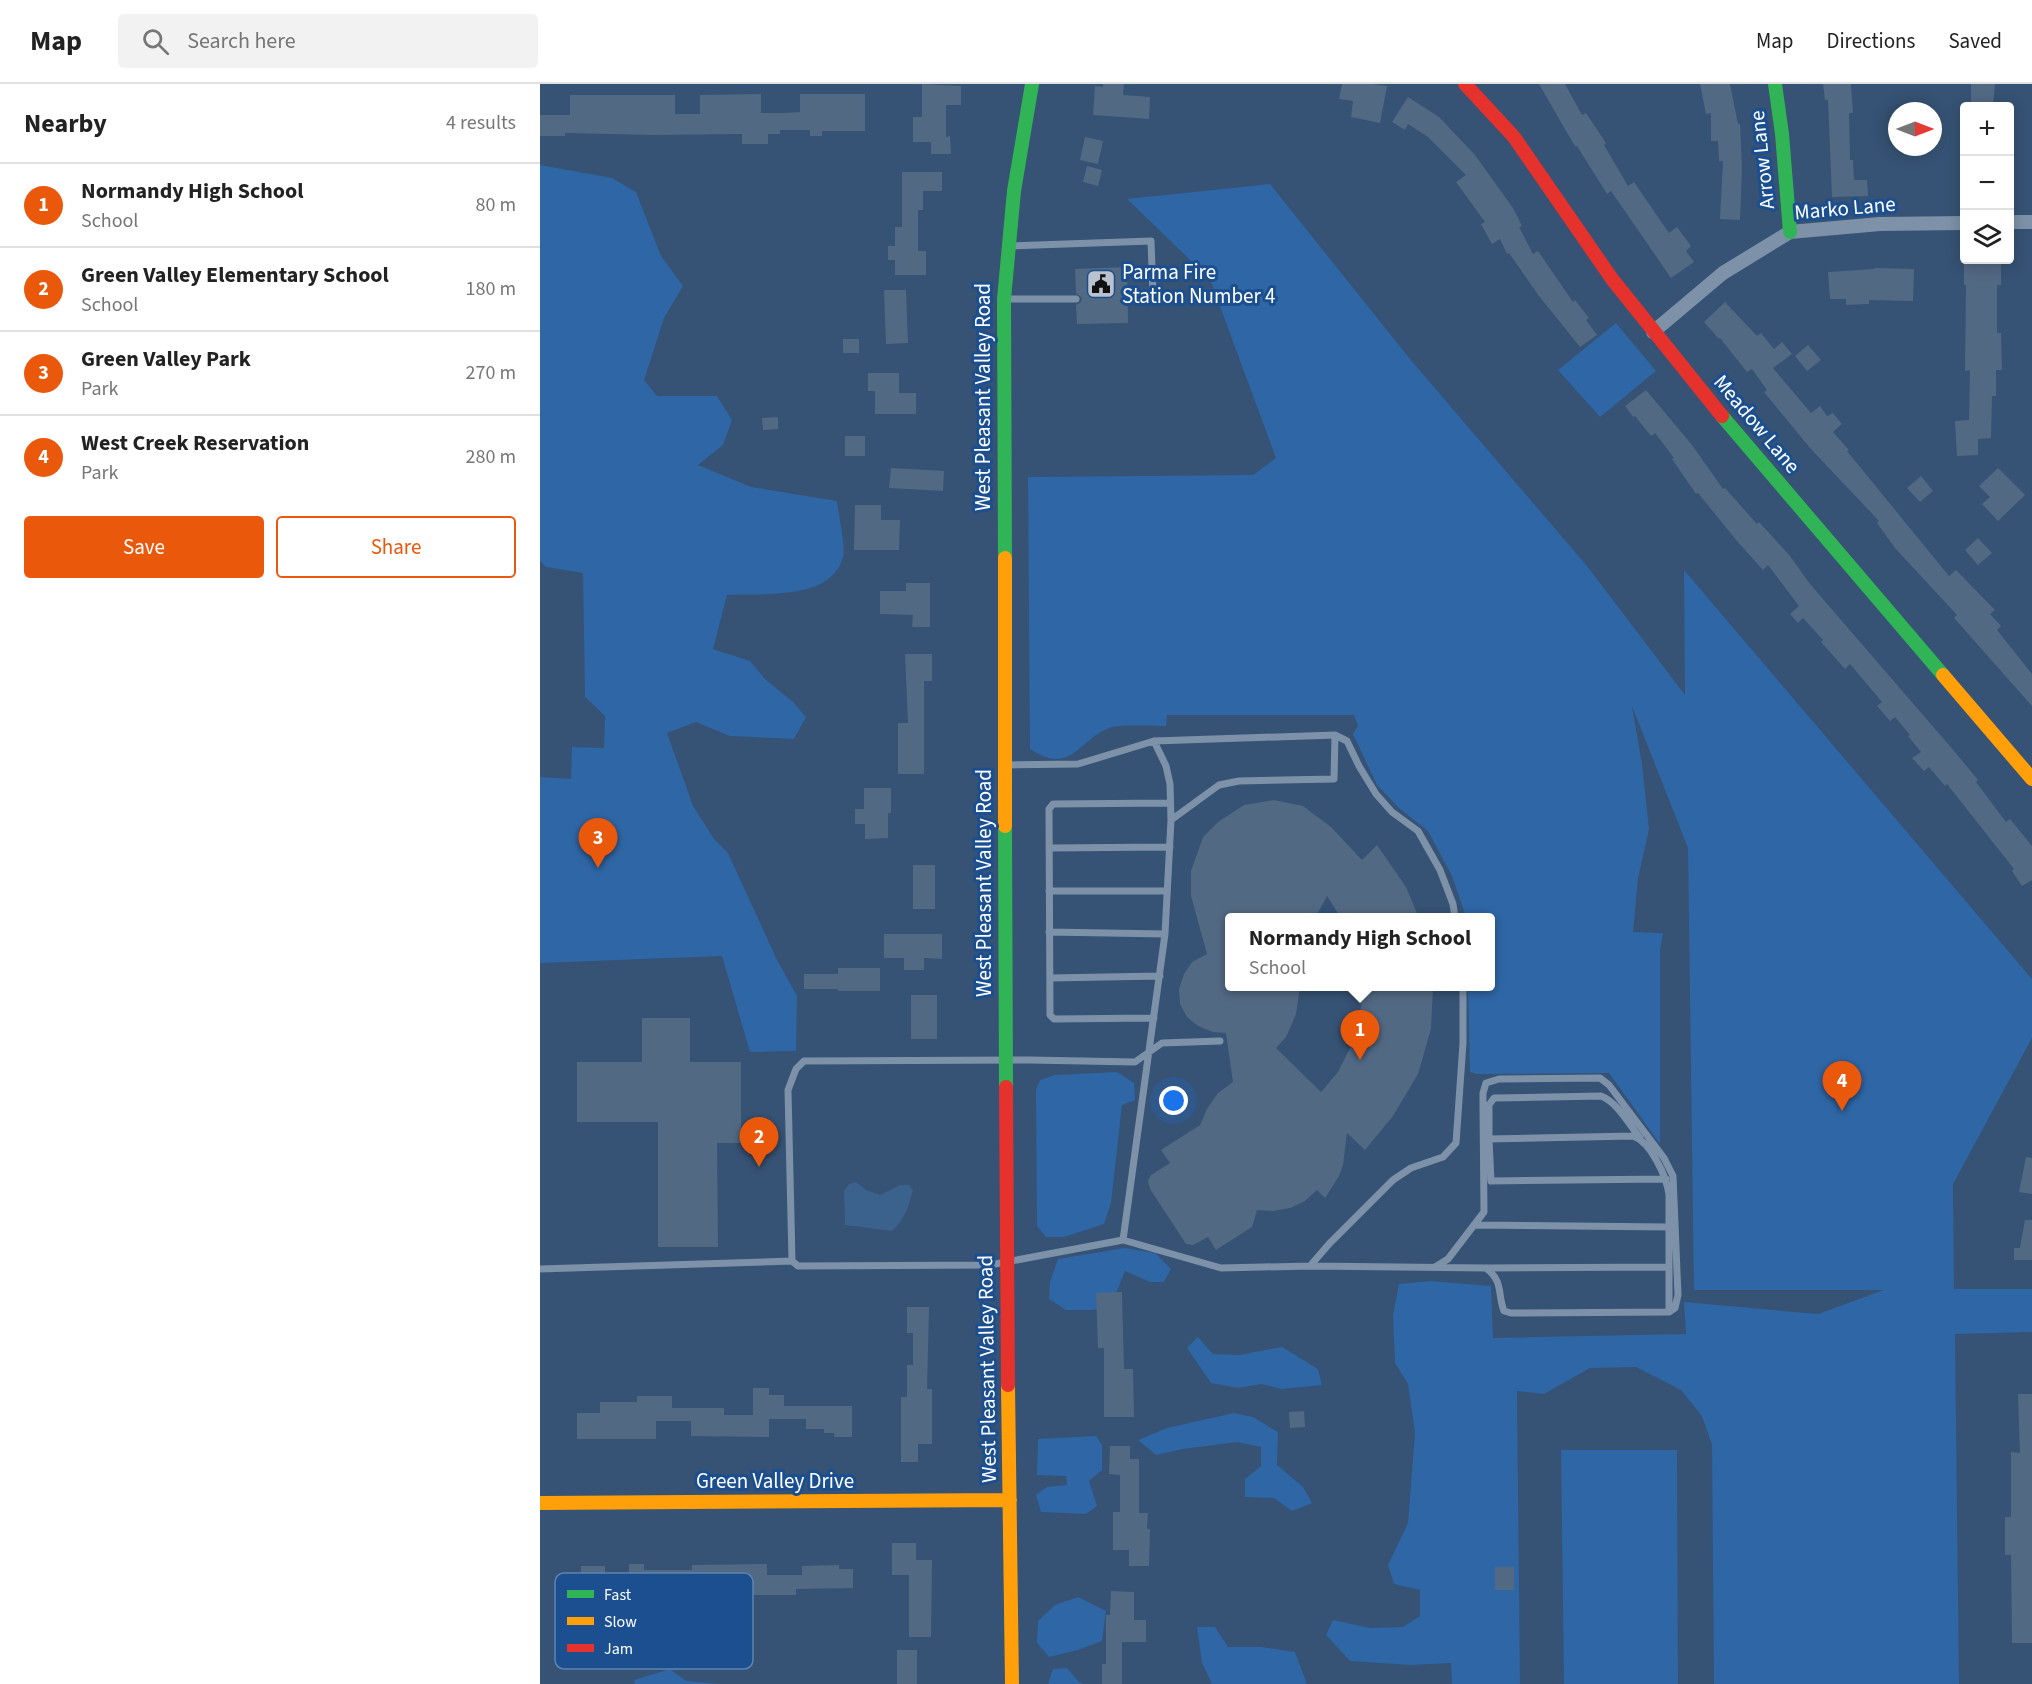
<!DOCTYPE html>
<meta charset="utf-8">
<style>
body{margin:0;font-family:"Source Sans 3",sans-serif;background:#f2f2f2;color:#222}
.controls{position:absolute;right:18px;top:18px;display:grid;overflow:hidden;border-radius:6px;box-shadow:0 3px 15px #0003}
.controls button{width:54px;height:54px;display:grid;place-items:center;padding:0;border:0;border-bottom:2px solid #e0e0e0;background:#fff;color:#222;font:30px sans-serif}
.compass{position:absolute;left:1348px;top:18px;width:54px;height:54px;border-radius:50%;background:#fff;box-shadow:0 3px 15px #0003;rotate:90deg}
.you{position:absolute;left:634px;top:1017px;width:21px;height:21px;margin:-15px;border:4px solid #fff;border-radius:50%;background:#1a73e8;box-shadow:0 0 0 9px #1a73e833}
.badge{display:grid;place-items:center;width:39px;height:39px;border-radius:50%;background:#ea580c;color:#fff;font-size:20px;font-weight:700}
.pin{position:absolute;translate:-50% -50px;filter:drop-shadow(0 2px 3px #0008)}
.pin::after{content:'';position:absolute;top:32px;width:21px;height:18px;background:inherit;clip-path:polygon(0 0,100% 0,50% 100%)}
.popup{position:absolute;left:685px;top:829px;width:270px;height:78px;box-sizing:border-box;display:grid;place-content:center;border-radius:6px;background:#fff;filter:drop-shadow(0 2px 4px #0005);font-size:20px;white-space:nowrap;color:#767676}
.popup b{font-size:22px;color:#222}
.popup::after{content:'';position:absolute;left:50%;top:100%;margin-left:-12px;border:12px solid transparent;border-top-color:#fff}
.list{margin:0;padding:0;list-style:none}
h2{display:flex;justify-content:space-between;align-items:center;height:78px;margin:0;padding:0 24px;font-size:26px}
h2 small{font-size:20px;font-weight:400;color:#767676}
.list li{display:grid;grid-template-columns:39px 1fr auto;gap:18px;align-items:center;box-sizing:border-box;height:84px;padding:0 24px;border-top:2px solid #e0e0e0}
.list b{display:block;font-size:22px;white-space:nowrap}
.list p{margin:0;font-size:20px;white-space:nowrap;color:#767676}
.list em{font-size:20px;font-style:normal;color:#767676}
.actions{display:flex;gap:12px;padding:18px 24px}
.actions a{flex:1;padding:14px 0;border:2px solid #ea580c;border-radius:6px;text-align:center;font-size:21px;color:#ea580c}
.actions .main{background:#ea580c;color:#fff}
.icon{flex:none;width:33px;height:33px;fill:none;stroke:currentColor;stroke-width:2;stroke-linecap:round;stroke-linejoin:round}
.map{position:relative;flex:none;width:1492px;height:1600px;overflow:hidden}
header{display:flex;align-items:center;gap:36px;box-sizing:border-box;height:84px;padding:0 30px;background:#fff;border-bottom:2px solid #e0e0e0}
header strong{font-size:28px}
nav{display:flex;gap:33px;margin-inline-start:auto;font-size:21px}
.search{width:420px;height:54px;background:#f2f2f2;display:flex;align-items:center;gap:15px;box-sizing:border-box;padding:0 21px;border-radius:6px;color:#767676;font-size:22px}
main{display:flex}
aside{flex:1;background:#fff}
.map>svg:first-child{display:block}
.green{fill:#2f66a5}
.water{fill:#3b618d}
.building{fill:#526984}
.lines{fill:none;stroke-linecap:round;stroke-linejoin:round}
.lane{stroke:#7d92a8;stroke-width:7}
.street{stroke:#7d92a8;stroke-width:14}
.fast{stroke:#30b455;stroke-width:14}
.slow{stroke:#ff9f0a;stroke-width:14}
.jam{stroke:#e5322d;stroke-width:14}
.labels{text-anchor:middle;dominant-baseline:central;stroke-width:6;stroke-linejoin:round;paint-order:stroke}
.street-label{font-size:21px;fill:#fff;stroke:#1b4f8f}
.poi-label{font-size:21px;fill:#fff;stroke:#1b4f8f;text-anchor:start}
.key{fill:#1b4f8f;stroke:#5f84b1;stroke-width:1.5}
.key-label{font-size:16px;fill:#fff}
</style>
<header>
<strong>Map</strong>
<div class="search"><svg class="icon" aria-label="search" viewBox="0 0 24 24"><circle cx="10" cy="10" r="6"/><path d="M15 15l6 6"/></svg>Search here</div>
<nav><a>Map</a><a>Directions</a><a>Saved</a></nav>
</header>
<main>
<aside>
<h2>Nearby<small>4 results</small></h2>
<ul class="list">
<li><span class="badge">1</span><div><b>Normandy High School</b><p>School</p></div><em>80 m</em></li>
<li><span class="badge">2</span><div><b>Green Valley Elementary School</b><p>School</p></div><em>180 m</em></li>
<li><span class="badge">3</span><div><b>Green Valley Park</b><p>Park</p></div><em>270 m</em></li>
<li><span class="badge">4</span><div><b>West Creek Reservation</b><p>Park</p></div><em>280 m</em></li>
</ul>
<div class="actions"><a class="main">Save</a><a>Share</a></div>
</aside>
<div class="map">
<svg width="1492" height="1600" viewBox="0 0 1492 1600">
<rect width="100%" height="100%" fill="#365274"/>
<path class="green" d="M0,81L72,94L96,108L121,172L143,202L124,234L104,296L117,312H177L192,336L183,361L158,381L211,403L297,417C298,428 306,463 303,473C292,517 222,509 187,511L173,565L210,577L225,595L253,618L266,633L254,655L190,652L156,638L127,649L153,722L174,755L188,769L237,876L257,912L256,967L210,968L182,872L0,879V693L31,695L32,663L64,664L65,632L45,613L43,489L6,483L0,477Z
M730,100L870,275L1047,482L1145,611L1144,486L1492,895V954L1413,1100L1414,1205H1492V1248L1415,1250L1419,1600H1174L1172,1361L1162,1332L1141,1306L1096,1283L1050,1284L1004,1310L977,1307L980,1600H912L911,1579L871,1581L810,1577L786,1551L793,1536L830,1544L863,1543L880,1532V1506L854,1500L848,1481L868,1439L875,1349L868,1300L855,1279L853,1231L859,1200L891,1197L951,1202L953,1254L1146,1250L1144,1218L1278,1230L1344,1206H1154L1148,764L1092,622L1102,680L1109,745L1098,795L1093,848L1123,849L1120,867V1060L1069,989L937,990L930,988L928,903L950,902V834L926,833L912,792L888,747L860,725L837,701L813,650L818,642L814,631H627L626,642C613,642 579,640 569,644C537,657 531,692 490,665L488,393L713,391L736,374L670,195L587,115Z
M1076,239L1116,287L1060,333L1018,286Z
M577,988L594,999L595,1016L582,1021L571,1119L564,1140L524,1153H506L497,1142L496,1006L500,996L515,991Z
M585,1164L615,1169L631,1185L624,1198H610L585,1187L571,1222L552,1226H526L509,1215L510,1198L518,1175Z
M658,1253L673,1270L699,1271L742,1263L778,1285L782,1301L742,1305L721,1300L698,1304L671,1299L647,1264Z
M694,1329L713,1333L738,1348L737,1381L763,1403L772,1419L752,1427L734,1414L705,1413V1395L721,1382V1363L697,1358L643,1365L616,1371L598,1356L627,1344Z
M556,1352L562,1361V1386L549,1397L557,1422L546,1430L501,1428L496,1411L507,1403L527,1401L526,1392L497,1391L498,1355Z
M1021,1366H1137L1138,1600H1024Z
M538,1513L566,1527L562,1557L538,1566L509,1573L497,1559L498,1537L515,1521Z
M657,1543H675L688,1563H721L755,1568L767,1600H672L662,1579Z
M527,1584L539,1598L544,1600H508L513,1585Z
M130,1585L146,1597L181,1600H95L94,1596Z"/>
<path class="water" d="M316,1098L326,1106L340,1111L360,1101H369L373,1106C368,1124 366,1134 352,1147L305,1141L304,1107L309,1100Z"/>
<path class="building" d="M382,0L421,2V21H406V53L410,52L411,70H391V58H373V33H382Z
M563,0H584L583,11L610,13L609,35L553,31L555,2L563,3Z
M802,0H833L847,2L840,39L811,33L813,17L799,15Z
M999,0H1025L1042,31L1046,29L1066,59L1064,61L1088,102L1094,98L1129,149L1137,143L1151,162L1146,167L1154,178L1131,194L1071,107L1067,110L1037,62H1035L1026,47Z
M1160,0H1190L1198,40H1200L1202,84L1200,136L1180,135L1183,77H1179L1178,57H1171V29L1166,30Z
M1283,0H1311L1313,29H1309L1310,76H1313L1314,96H1327L1328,112L1292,113L1288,16H1285Z
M1431,0H1455L1453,22H1431Z
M221,10V29H245L260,28V10H325V47H282V52H270V46H240V50H228V60H202V50L114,51L25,49V52H0V31H30V11H135V30H160V11Z
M868,13L899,33L935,71L973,124L982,142L979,143L993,170L998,167L1033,218L1035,216L1049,234L1046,236L1057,251L1040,263L999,212L969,169L967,170L960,155L952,160L941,140L945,138L916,98L926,91L888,53L868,40L865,46L852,38Z
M545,53L563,57L558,80L540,76Z
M547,82L562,86L558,102L543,98Z
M362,88H402V107H383V126H378V167H386V191H355V176H348V162H355V143H362Z
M1435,176H1461V201H1457V249H1461L1462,286H1456V312H1452L1451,354L1438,355V371L1417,372L1415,337L1429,336L1430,286L1425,287L1426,201H1424V178L1435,177Z
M587,183L588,239L537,240L536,221L541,218L542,214L536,209L535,185Z
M1335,184L1374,185L1373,217L1329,216V220L1306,221V215H1290L1288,188L1334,185Z
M344,206H366L368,259L346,260Z
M1185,218L1217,252L1221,249L1234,265L1242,258L1252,270L1233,284L1271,329L1280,322L1287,332L1293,329L1302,340L1293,348L1309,366L1307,367L1373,448L1409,492L1416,486L1455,526L1450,530L1461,542L1457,546L1492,590V622L1414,534L1417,531L1355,464L1337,439L1339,437L1270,364L1224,308L1227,306L1212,285L1207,288L1180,254L1179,255L1164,238Z
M303,255H319V269H303Z
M1268,261L1281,276L1267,287L1255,272Z
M328,289H359V309H376V330H335V307H328Z
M1106,306L1152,361L1183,405L1185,404L1217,440L1219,438L1250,472L1270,500L1415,668L1438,696L1436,698L1466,738L1470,735L1492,762V796L1482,802L1472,787L1474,785L1407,700L1405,702L1389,683L1384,687L1372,674L1381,668L1368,652L1370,651L1355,633L1350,637L1337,622L1342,618L1310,580L1305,585L1281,558L1283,556L1263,534L1258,539L1250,530L1259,522L1228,481L1223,486L1197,457L1158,409L1156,410L1132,375L1134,374L1115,349L1111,352L1095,332L1093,333L1085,322Z
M238,333V345L223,346L222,334Z
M305,352H325V372H305Z
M351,384L404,387L403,407L349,404Z
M1458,384L1485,411L1458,437L1442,420L1450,413L1439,402Z
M1381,392L1393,407L1380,418L1367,404Z
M315,421H341V436H360L359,466H314Z
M1438,454L1452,469L1438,481L1425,466Z
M366,499H390V543H372L373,531L340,530V507H366Z
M365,570H392V597H384V690H358V639H368Z
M324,704H351V729H348V754L325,755V740H315V725H324Z
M734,716L763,722L791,743L822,776L837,761L866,803L879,834H801L787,812L775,834H690V903H760L756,930L751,942L746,953L736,964L781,1008L798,988L814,956L820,932L823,903H893L891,945L878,990L853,1032L825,1066L807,1049L803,1081L799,1092L785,1114L777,1106L765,1117L750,1124L733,1127L717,1126L712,1143L676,1166L668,1153L653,1161L646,1160L610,1105L608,1097L611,1091L630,1079L621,1066L660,1041L667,1025L678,1009L693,998L686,949L673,948L658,942L647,933L640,920L639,905L644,890L652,878L667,870L651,812V787L663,753L678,738L704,721Z
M373,781H395V825H373Z
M344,850H402V875L384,874V886H364V874H344Z
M298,884H340V907H298V905H264V890H298Z
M371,911H397V955H371Z
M102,934H150V978H201V1059H177L178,1163H118V1038H37V978H102Z
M1486,1073L1492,1074V1110L1479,1108Z
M1485,1136H1492V1176H1474V1164H1480Z
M582,1208L584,1285H593L594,1333H564V1264H558L556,1209Z
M367,1223H389L387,1305H392V1360H378V1378H361V1313H367V1281H373V1249H367Z
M213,1304H229V1311H244V1322H312V1353H294V1349H284V1345H266V1335H229V1353L151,1352V1337H116V1355H37V1329H60V1318H97V1312H132V1324H184V1331H213Z
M1478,1310H1492V1559H1472L1471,1471H1465V1433H1471V1368L1480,1369Z
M764,1327L765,1343L750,1344L749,1328Z
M570,1362H590V1375H599V1429H608L607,1445H610L609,1482H589V1466H573V1428H580V1391L569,1390Z
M352,1459H376V1476H392L391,1553H369V1491H352Z
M89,1480H104V1486H152V1481L227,1480V1491H262V1482L299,1481V1485H313V1504L256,1505V1511H189V1509L118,1511V1518H104V1514L41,1513V1482H65V1495H89Z
M955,1483H974V1506H955Z
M571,1507L594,1508V1536H606V1558H582V1600H562V1580H566V1531H570Z
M357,1566H377V1600H357Z"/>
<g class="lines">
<path class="lane" d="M470,162L611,157L613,211
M466,215H536
M467,681L538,680L614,657L795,651L807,657L819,682L836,710L852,728L878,747L900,786L913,820L915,834
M631,736L679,701L699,697L794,695L795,651
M509,764L630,763
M509,807H627
M509,848L625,850
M510,894L620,892
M614,934L514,935L510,931L509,725L513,720L630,719
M680,957L622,959L595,978L490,976L264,977L256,985L248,1006L252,1177L258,1182L450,1181L583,1156L681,1184L770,1182L946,1184L1129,1183V1228
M949,1055V1021L954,1014L1061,1012C1077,1018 1089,1040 1100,1054
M1126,1095L951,1097L949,1055L1093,1052C1111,1058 1126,1092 1129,1110V1183
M934,1141L1129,1143
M583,1156L625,850L631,736L630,700L626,682L614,657
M770,1182L789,1160L853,1096L871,1084L903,1073L916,1059L923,959V902
M895,1183L908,1175L944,1128L943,1023V1009L946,999L959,995L1060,994L1069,1001L1124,1074L1133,1092L1138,1211L1135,1224L1129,1228L971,1229L964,1227C957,1209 964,1198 946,1184
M0,1185L252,1177"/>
<path class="street" d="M1470,138H1492
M1113,248L1183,189L1250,148L1340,140L1424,139"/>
<path class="fast" d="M1235,0L1242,50L1250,148
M1182,332L1403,591
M465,474L464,215L474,107L492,0
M465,742L466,1003"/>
<path class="slow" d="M465,474V742
M1403,591L1492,695
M468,1301L472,1600
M0,1419L470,1416"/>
<path class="jam" d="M925,0L974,53L1072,195L1182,332
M466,1003L468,1301"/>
</g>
<defs>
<g id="civic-square" transform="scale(1.5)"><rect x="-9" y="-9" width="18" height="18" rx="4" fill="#b9c2ce" stroke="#1b4f8f"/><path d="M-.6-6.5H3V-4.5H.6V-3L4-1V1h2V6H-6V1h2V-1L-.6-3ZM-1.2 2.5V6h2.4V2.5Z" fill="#111"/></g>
</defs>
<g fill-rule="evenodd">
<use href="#civic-square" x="561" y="200"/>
</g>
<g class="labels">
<g class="street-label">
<text transform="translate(1222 76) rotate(-96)">Arrow Lane</text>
<text transform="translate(1305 124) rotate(-5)">Marko Lane</text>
<text transform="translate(443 313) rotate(-90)">West Pleasant Valley Road</text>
<text transform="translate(1217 340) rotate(50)">Meadow Lane</text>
<text transform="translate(444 799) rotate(-90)">West Pleasant Valley Road</text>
<text transform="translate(447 1285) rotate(-91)">West Pleasant Valley Road</text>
<text x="235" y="1397">Green Valley Drive</text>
</g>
<g class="poi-label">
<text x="582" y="188">Parma Fire<tspan x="582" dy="24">Station Number 4</tspan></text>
</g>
</g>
<rect x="15" y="1489" width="198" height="96" rx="9" class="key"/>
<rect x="27" y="1506" width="27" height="8" fill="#30b455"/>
<rect x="27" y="1533" width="27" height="8" fill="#ff9f0a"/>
<rect x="27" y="1560" width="27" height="8" fill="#e5322d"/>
<g class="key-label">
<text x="64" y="1516">Fast</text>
<text x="64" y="1543">Slow</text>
<text x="64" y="1570">Jam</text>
</g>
</svg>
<div class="controls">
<button>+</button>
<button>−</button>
<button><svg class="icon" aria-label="layers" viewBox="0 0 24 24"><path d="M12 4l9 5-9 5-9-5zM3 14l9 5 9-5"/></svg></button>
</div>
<svg class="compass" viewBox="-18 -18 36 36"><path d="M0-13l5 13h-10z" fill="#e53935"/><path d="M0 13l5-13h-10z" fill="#767676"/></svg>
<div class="you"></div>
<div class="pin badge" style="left:820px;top:976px">1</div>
<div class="popup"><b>Normandy High School</b>School</div>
<div class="pin badge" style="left:219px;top:1083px">2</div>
<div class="pin badge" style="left:58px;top:784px">3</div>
<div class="pin badge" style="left:1302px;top:1027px">4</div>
</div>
</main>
